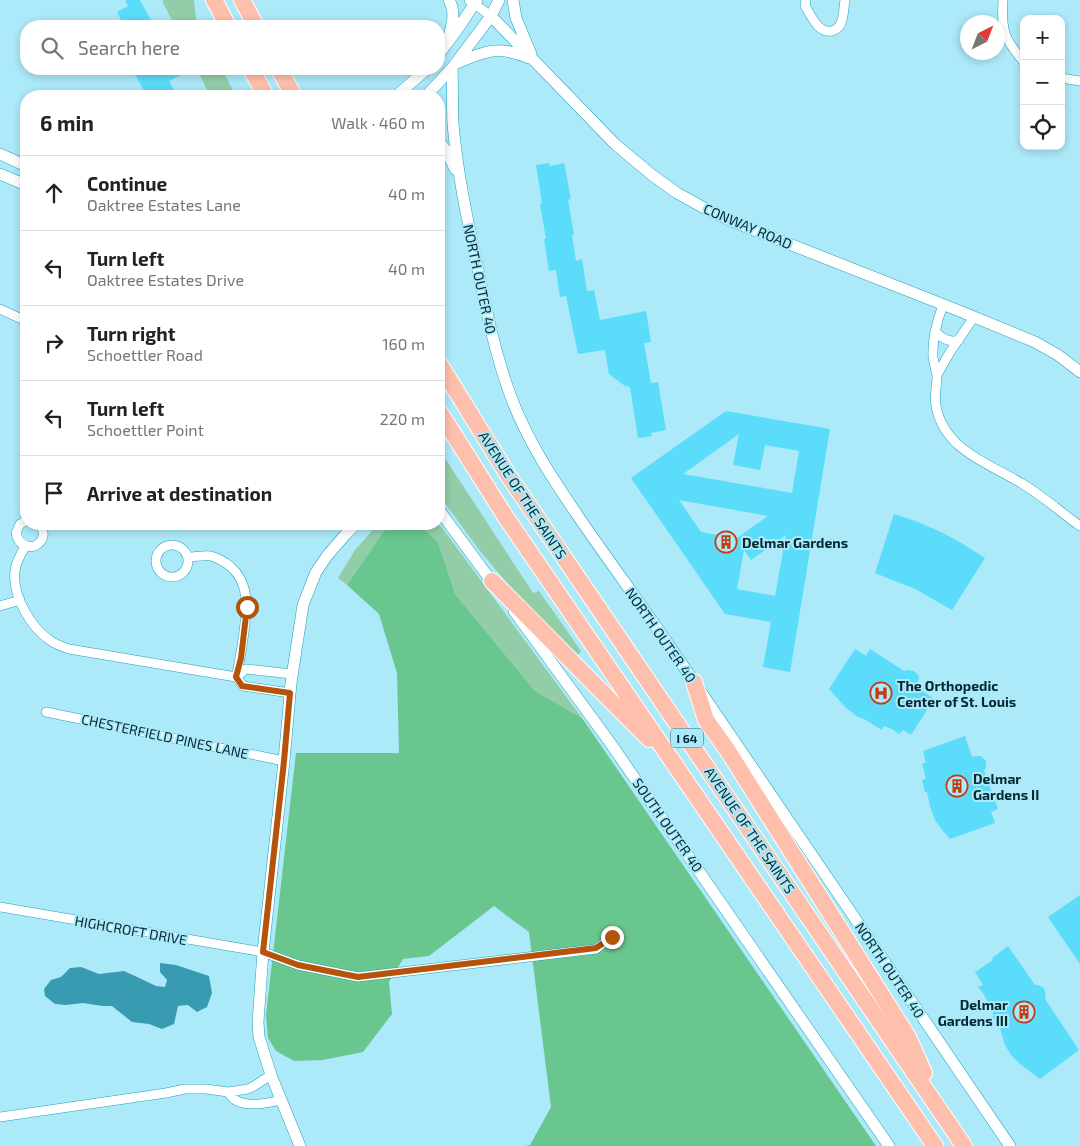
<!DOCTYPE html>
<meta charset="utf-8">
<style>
body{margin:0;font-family:"Exo 2",sans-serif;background:#f6f6f6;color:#222}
.controls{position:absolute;right:15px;top:15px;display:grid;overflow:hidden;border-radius:10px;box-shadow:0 2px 8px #0003}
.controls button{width:45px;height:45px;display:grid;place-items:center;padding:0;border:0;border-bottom:1px solid #e0e0e0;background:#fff;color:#222;font:25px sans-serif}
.compass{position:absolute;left:960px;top:15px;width:45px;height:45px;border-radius:50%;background:#fff;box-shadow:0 2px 8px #0003;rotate:42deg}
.stop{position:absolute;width:15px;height:15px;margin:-11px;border:4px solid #b45309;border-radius:50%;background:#fff}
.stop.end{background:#b45309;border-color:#fff;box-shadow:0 1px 5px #0008}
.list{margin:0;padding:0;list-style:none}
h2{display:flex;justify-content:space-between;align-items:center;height:65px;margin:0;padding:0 20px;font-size:21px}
h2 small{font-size:16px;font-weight:400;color:#767676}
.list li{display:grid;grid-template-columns:32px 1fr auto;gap:15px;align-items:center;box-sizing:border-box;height:75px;padding:0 20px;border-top:1px solid #e0e0e0}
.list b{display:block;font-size:19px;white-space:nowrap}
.list p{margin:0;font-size:16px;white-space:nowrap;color:#767676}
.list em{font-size:16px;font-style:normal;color:#767676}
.icon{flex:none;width:28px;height:28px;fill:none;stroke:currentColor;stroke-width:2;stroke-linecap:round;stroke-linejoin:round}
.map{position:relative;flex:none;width:1080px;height:1146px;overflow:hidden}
.search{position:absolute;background:#fff;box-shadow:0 2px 8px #0003;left:20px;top:20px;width:425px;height:55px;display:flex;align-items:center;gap:12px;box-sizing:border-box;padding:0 18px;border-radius:20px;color:#767676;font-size:19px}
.panel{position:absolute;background:#fff;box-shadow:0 2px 8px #0003;left:20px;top:90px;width:425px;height:440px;border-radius:20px}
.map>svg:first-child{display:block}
.green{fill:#93cda8}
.forest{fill:#6ac68f}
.water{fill:#389bb2}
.building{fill:#5bdcfa;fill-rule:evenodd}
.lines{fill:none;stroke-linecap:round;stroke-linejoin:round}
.minor-casing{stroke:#22a1bb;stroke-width:10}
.tertiary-casing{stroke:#22a1bb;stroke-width:12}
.motorway-casing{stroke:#fff;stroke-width:18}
.minor{stroke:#fff;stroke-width:9}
.tertiary{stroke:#fff;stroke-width:11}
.motorway{stroke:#ffbfad;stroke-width:16}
.route{stroke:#b45309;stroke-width:6}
.labels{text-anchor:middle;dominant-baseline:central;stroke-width:4;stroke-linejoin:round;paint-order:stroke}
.shield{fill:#ace9f9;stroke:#36636e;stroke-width:1}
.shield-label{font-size:12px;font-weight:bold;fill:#032a32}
.street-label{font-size:14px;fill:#032a32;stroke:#ace9f9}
.poi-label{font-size:14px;font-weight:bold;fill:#032a32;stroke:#ace9f9;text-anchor:start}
</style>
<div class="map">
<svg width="1080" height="1146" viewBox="0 0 1080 1146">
<rect width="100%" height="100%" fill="#ace9f9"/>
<path class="green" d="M164,0H194L196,19L200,26H175L162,1Z
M197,69H222L236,96H210Z
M439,449L533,593L539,591L581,651L576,657L512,589L480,551L439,495Z
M378,524H437L443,529L582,718L535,691L455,594L438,542L384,531L347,585L338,578L355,550Z"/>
<path class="forest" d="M418,525L438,542L455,594L535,691L582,718L876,1146H525L530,1145L551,1107L529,932L494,906L429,956L403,959L389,982L392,1014L363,1052L323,1060L294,1061L276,1051L268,1038L266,1015L296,753H399L397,673L379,614L347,585L384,531Z"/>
<path class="water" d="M160,963L176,965L209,976L212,993L207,1007L197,1012L188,1005L178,1006L174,1024L162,1029L149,1024L132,1022L112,1006H103L83,1003L66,1005L55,1004L45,996L44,989L51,980L61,977L70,968L81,967L99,974L124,971L135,976L156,986L165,987L167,980L160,972Z"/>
<path class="building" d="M125,0H140L154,26H124L117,12L128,6Z
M132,69H177L181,75L169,81L175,92L168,96H147Z
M549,163L550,166L564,163L571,199L568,200L574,235H572L576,261L582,259L587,291L594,290L600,320L646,311L651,342L644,343L651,383L658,382L666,430L651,433L652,436L638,438L630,387L625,386L609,374L605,350L578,354L566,296L560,297L556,270L549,271L544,239H546L540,204L542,203L536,165Z
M726,411L830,429L790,672L763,667L771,622L725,614L631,478ZM739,434L733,465L760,470L765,445L799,451L792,493L683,474ZM679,500L768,516L737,538L701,532ZM786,535L775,596L737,589L744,550L751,560Z
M894,514L918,522L941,532L963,544L985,558L952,610L915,589L875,573Z
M855,649L866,656L870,649L904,671L907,670L914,671L917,674L919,677L917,687L934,699L911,735L903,730L899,734L892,729L884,726L882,730L864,719L858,717L846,708L829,689Z
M965,736L972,757L977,756H981L986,761V768L984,771L998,809L991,812L995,823L950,839L943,831L935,820L930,806L927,792H925L922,780L926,779L922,763H926L923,751Z
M1080,895V964L1048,917Z
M1008,946L1035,985H1038L1044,988L1046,994L1045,999L1079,1050L1040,1079L1020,1064L1011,1055L1005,1045L1000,1028L992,1017L994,1016L991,1008L983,993L978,987L983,985L975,972L993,960L992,958Z"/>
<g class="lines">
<g class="minor-casing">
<path id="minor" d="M469,0L491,16
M806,0L805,6C811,15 818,34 832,31C838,29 841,25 842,20C844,13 844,6 845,0
M1003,0C1001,30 1004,39 1024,62
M1061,78L1080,81
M943,305C937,321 932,339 933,357C934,363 936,370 937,376C937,386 934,396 936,406C944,450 988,463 1021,483C1042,495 1060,512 1080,526
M0,309L26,321
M935,331C941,338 950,343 959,340
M937,375L950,352L974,317
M26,521L20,524L16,533C18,543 24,548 35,546C44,541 46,532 39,524
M156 561a16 16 0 1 1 32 0a16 16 0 1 1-32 0Z
M25,547C20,555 16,562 15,571C12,596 31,628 51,641C57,645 63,647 69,649L236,677L243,686L290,693
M188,557C195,557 203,555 211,556C218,558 225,562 231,567C250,584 247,608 244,632C242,647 240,662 236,677
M0,606L20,600
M237,677L246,669L292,674
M46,712L284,761
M0,907L263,952L298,965L358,977L596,949L612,937
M228,1092C230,1095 233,1099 237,1101C249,1107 269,1103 281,1100
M0,1117L166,1093L185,1089H206L228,1092L248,1089L254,1086L271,1075"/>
</g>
<g class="tertiary-casing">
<path id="tertiary" d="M513,0L516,18L531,54
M491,16L615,144L652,175L677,193L706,209L736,223L957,310L1035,342L1058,355L1080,372
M449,37C452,25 456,12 449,0
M439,54L457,30L477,0
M457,63C485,51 499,45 529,58
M452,68C453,86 452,105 453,124C457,171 467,218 477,265C486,309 495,354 511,397C527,440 552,478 578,516C608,560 640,603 671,648C784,814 897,980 1010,1146
M396,96L427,69
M426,96L452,68L491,16L499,0
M439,141L447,152L455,169
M0,154L26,166
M0,174L26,185
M439,510L495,586
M514,611L611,744L889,1146
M300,1146L271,1075L259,1037L258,1022L263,952L284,761L291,683L303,605L316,572L327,556L345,535L356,524"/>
</g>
<g class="motorway-casing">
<path id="motorway" d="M214,0L228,26
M242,0L256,26
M251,69L266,96
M279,69L294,96
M439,363L508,475L964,1146
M439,411L505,516L935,1146
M492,581C545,633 596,687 649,739
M694,682L706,720L728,751L908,1037L924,1073"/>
</g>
<use href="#minor" class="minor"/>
<use href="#tertiary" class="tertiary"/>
<use href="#motorway" class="motorway"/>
</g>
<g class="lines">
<path class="route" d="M247,607L241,658L236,677L242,686L290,693L284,761L263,952L298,965L358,977L596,948L612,937"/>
</g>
<defs>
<g id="building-ring" transform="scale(1.125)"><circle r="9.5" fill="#ace9f9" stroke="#c53c12" stroke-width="1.5"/><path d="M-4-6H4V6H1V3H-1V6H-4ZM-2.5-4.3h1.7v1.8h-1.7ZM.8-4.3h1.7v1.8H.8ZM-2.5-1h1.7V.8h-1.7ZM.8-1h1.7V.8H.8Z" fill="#c53c12"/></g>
<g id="hospital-ring" transform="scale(1.125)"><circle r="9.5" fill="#ace9f9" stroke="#c53c12" stroke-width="1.5"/><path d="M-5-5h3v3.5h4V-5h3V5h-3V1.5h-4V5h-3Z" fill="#c53c12"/></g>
</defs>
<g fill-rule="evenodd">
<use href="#building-ring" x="726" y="542"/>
<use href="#hospital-ring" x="881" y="693"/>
<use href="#building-ring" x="957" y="786"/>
<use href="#building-ring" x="1024" y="1012"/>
</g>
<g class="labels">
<rect class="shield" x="671" y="728.5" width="32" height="19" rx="4"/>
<g class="shield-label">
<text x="687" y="738">I 64</text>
</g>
<g class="street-label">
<text transform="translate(748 226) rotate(23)">CONWAY ROAD</text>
<text transform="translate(480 279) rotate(78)">NORTH OUTER 40</text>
<text transform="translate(523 495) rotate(57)">AVENUE OF THE SAINTS</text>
<text transform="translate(661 635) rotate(55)">NORTH OUTER 40</text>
<text transform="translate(165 736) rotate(12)">CHESTERFIELD PINES LANE</text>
<text transform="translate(668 825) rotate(55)">SOUTH OUTER 40</text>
<text transform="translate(750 830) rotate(56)">AVENUE OF THE SAINTS</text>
<text transform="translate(131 930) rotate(10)">HIGHCROFT DRIVE</text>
<text transform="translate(890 970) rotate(56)">NORTH OUTER 40</text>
</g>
<g class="poi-label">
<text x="742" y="542">Delmar Gardens</text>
<text x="897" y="685">The Orthopedic<tspan x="897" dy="16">Center of St. Louis</tspan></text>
<text x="973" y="778">Delmar<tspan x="973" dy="16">Gardens II</tspan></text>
<text x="1008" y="1004" text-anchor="end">Delmar<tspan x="1008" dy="16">Gardens III</tspan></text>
</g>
</g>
</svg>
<div class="controls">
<button>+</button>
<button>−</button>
<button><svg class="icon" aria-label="locate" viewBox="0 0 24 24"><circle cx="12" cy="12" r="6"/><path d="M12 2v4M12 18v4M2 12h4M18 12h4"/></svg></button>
</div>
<svg class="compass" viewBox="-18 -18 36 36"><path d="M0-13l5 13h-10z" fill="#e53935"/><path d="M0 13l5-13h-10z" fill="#767676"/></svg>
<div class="stop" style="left:247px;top:607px"></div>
<div class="stop end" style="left:612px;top:937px"></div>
<div class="search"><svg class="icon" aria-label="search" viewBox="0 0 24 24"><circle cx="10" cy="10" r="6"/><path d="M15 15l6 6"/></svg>Search here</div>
<section class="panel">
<h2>6 min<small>Walk · 460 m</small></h2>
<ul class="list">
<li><svg class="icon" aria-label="ahead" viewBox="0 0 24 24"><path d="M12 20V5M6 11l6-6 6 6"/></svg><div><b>Continue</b><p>Oaktree Estates Lane</p></div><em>40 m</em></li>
<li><svg class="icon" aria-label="left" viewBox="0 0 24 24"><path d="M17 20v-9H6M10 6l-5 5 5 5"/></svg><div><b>Turn left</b><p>Oaktree Estates Drive</p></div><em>40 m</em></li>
<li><svg class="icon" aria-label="right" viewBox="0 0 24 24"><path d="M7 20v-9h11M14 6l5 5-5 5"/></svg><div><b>Turn right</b><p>Schoettler Road</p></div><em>160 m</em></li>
<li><svg class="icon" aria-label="left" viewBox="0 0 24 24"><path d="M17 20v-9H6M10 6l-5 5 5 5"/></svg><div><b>Turn left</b><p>Schoettler Point</p></div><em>220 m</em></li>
<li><svg class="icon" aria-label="arrive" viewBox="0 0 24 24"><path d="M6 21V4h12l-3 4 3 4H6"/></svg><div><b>Arrive at destination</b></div></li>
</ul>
</section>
</div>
